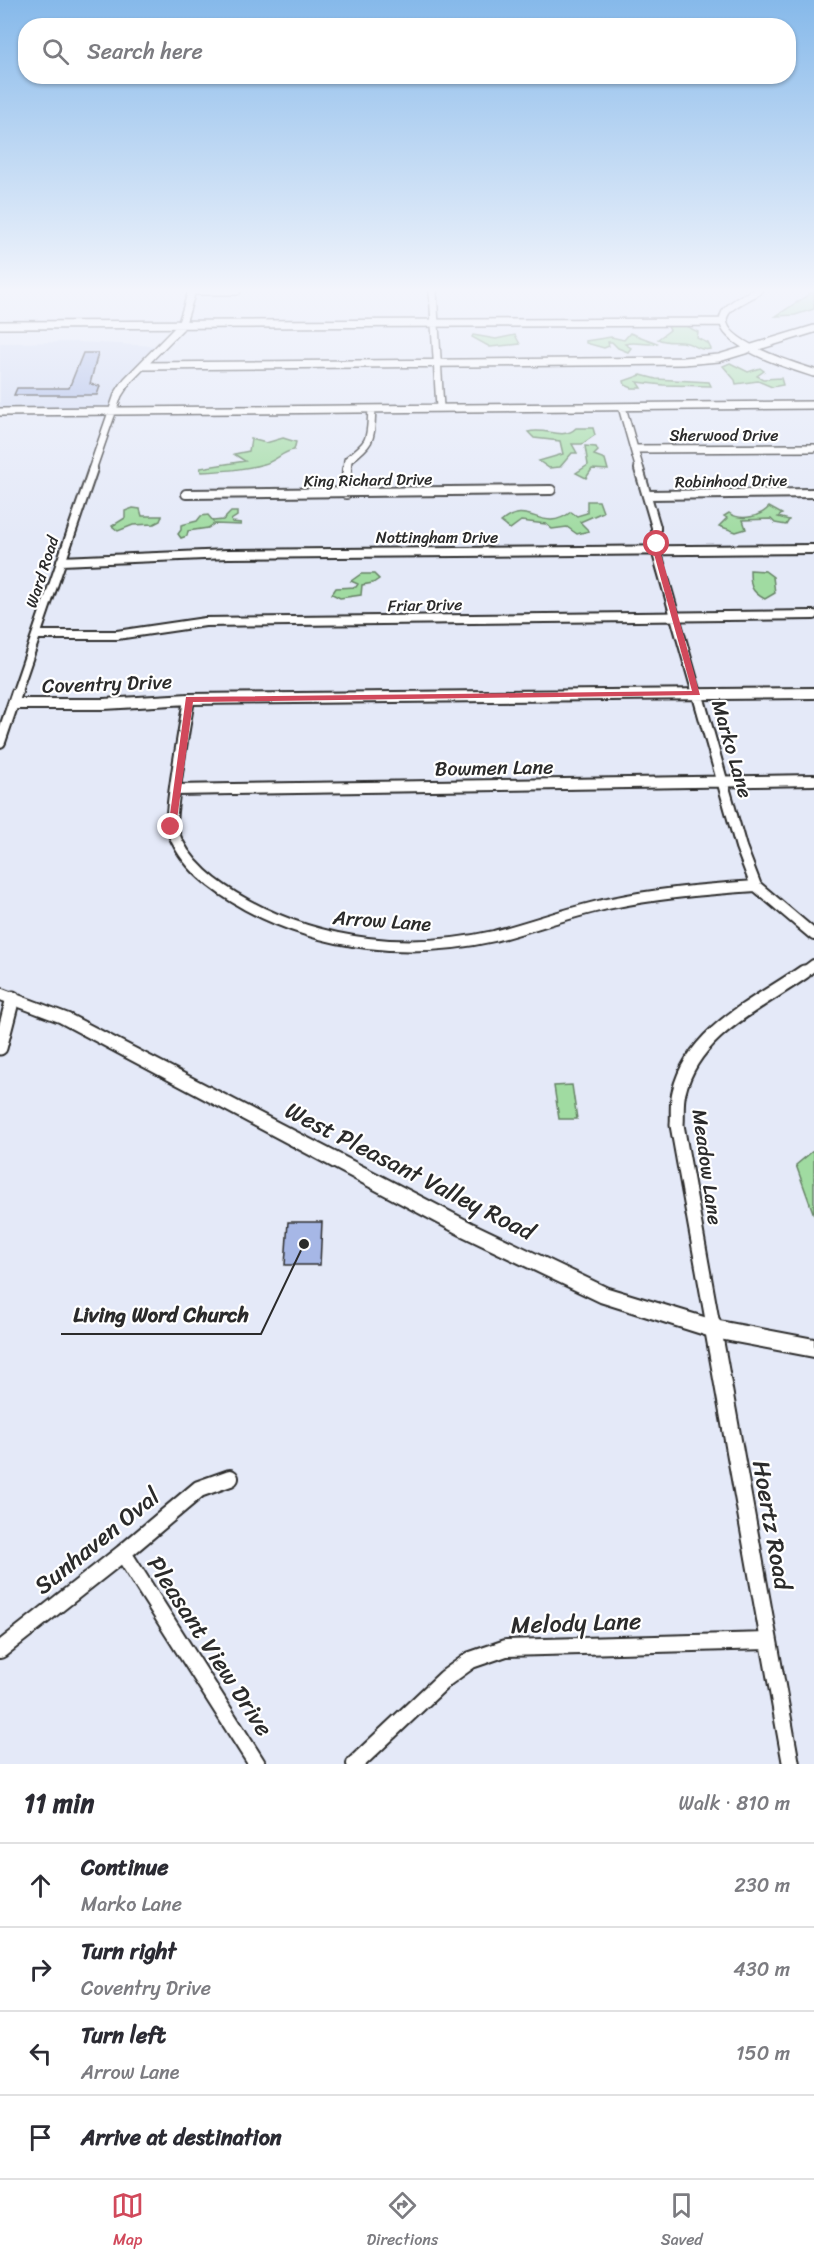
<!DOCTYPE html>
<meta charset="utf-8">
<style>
body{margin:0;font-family:Sriracha,sans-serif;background:#f2f2f3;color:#2b2b33}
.stop{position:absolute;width:18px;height:18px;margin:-14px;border:4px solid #d1495b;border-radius:50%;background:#fff}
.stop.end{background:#d1495b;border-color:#fff;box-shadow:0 2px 6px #0008}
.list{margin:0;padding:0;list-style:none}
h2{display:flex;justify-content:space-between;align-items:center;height:78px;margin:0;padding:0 24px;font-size:26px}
h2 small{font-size:20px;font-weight:400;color:#7c7c81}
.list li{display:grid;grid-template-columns:39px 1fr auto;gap:18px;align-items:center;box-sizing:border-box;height:84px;padding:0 24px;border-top:2px solid #e1e1e2}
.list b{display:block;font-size:22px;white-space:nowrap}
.list p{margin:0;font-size:20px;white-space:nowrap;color:#7c7c81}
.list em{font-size:20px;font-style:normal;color:#7c7c81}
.icon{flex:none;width:33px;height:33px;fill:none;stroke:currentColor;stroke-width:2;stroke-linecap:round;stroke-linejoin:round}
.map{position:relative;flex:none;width:814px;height:1764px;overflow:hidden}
.search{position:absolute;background:#fff;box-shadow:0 2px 4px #0004;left:18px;right:18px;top:18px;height:66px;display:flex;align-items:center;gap:15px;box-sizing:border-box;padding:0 21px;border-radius:24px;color:#7c7c81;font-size:22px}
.sheet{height:414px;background:#fff}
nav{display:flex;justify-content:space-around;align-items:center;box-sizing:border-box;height:84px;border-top:2px solid #e1e1e2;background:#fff;font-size:16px;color:#7c7c81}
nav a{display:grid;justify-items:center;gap:3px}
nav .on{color:#d1495b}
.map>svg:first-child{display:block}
.built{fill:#d1daf3}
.green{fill:#a0dba1;stroke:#668366;stroke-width:1.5}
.building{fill:#a6b7e6;stroke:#2b2b2b;stroke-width:1.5}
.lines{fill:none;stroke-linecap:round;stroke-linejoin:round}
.minor-far4-casing{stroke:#2b2b2b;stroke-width:10}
.minor-far3-casing{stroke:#2b2b2b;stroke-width:12}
.minor-far2-casing{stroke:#2b2b2b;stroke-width:14}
.minor-far1-casing{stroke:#2b2b2b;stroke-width:17}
.minor-casing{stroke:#2b2b2b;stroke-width:20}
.secondary-casing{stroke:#2b2b2b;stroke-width:4}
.minor-far4{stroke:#fff;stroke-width:7}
.minor-far3{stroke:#fff;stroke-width:8}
.minor-far2{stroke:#fff;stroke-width:10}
.minor-far1{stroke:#fff;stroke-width:13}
.minor{stroke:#fff;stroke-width:16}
.secondary{fill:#fff;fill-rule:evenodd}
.route{fill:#d1495b}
.labels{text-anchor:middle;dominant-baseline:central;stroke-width:4.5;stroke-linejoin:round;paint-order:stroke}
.far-street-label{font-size:16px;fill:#2b2b2b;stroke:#fff}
.street-label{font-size:20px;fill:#2b2b2b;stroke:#fff}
.near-street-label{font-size:24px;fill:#2b2b2b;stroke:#fff}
.leader{fill:none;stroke:#2b2b2b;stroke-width:2}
.callout-dot{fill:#2b2b2b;stroke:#fff;stroke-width:2}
.callout-label{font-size:21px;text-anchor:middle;font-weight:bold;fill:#2b2b2b;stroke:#fff;stroke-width:4.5;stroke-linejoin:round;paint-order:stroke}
</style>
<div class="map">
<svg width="814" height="1764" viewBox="0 0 814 1764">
<rect width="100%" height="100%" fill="#e4e9f8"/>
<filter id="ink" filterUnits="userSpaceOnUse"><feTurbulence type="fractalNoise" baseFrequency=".0167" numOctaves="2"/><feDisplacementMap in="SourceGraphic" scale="12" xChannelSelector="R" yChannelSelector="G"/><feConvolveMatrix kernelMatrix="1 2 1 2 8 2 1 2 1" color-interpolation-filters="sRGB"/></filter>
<g filter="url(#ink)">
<path class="built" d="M77,342L159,346L121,388L109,409L0,410V343Z"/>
<path class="green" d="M814,291V309L795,315L776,316Z
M667,325H684L698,332L697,338L708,343L711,349C700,351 697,346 687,343C677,340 668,344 658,339L670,330Z
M630,333L657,343C647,346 636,341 625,344L631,348L628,352L618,348L612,342H608L609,346L604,348L586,343V341L611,337L624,340Z
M473,335L496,339L515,335L520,344L490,347L472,337Z
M730,363L748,372L760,368L764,371L757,376L763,379L781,378L783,385L772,387L758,381L736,384L735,380L723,366Z
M641,375L656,379L709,382L711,386L663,385L637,382L641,388H632L625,385L624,381Z
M576,428H593L595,435L582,444H572L577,453H572L560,467L549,468L539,461L563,454L560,441L534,438L528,432C546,427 563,441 576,428Z
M283,438L296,442L294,450C283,451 276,461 264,464C243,470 223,471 201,472L200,468L245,461L234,454L249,451L251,439L266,443Z
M585,446L596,447L598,451L594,455L605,459L608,470L592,469L586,478L576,473L588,465Z
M587,501H599L603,512L580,522L589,531L577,534L567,527L552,529L546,524L521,521L510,529L501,522C529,498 541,535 571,512L577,516L587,513Z
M769,507L782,514L778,517L789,520L786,525L775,523L771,519L743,520L746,529L736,532L719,526L727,518L724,516L729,513C742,522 761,516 769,507Z
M133,508L140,509L142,516H162L160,521L154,524L133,525L118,531L112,526L125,518V511Z
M231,512H237V516L231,520L232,522L241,523V525L214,524L208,528L188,531L187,536L181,538L178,534L181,530V525L197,521L201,516L208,515L213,521L223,520Z
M750,570L765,571L773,577L775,593L765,599C751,592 750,586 750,570Z
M361,574H374L379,579L373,583L362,585L361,595L340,598L332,594L336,588L356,587L358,584L351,581Z
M572,1085L577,1119H559L554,1086Z
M814,1150V1215L796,1165Z"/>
<path class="building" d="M83,353H98L90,384L100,386L97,395H14L17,388H69Z
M288,1222H322L320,1265H285Z"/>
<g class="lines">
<g class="minor-far4-casing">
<path id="minor-far4" d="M191,291H237
M433,291L440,408
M758,291C748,297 728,304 724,316C715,343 795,367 814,373
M0,325L722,322
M142,366L683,361L719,358L814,329
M622,407L640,470
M0,412L814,405
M634,449L814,448
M92,470L118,395L127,381L181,326L192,291
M347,470L348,460C373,441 370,440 372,409"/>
</g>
<g class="minor-far3-casing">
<path id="minor-far3" d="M639,469L656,527V550L697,694
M186,494L551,490
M346,494L347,469
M648,495L814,493
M61,561L228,554L814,549
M38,635H117L205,622L814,615
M16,694L93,469
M751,694L814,693"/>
</g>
<g class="minor-far2-casing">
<path id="minor-far2" d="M697,692L741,847L756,886L814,935
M189,699C186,719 168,818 172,829C184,865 216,888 247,905C323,946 410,955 494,936C533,926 572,911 612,903C659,893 708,889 756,886
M13,704H104L189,699L814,693
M0,742L17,692
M175,790L814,780
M802,974L814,965"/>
</g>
<g class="minor-far1-casing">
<path id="minor-far1" d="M0,1048L13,998
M713,1325L677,1125C678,1114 676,1103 679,1092C693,1032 758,1004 804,972"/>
</g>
<g class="minor-casing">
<path id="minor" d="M712,1323L791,1764
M123,1553L257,1764
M0,1650L123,1553L199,1489L230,1478
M355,1764L446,1678L471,1660L506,1648L768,1641"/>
</g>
<g class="secondary-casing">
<path id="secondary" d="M0,988L69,1014L472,1223L608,1288L714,1320L814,1339V1357L714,1338L600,1302L460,1235L59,1022L0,1000Z"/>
</g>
<use href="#minor-far4" class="minor-far4"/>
<use href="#minor-far3" class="minor-far3"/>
<use href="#minor-far2" class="minor-far2"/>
<use href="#minor-far1" class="minor-far1"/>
<use href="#minor" class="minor"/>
<use href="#secondary" class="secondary"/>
</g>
</g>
<linearGradient id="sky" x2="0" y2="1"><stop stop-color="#86b9ea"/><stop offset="0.54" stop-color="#f3f5fc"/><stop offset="1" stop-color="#f3f5fc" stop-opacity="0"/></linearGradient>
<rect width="814" height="538" fill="url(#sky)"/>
<path class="route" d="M657,542L660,544L661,554L700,695L193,702L176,827L174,829H168L186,697L692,691L654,554L653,544Z"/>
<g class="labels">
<g class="far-street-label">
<text x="724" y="435">Sherwood Drive</text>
<text transform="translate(368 480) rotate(-1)">King Richard Drive</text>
<text transform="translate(731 481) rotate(-1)">Robinhood Drive</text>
<text x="437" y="537">Nottingham Drive</text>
<text transform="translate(42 572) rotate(-72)">Ward Road</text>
<text transform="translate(425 605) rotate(-1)">Friar Drive</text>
</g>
<g class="street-label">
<text transform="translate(107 684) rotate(-2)">Coventry Drive</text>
<text transform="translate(732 749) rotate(74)">Marko Lane</text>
<text transform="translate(494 768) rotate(-1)">Bowmen Lane</text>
<text transform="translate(382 921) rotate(4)">Arrow Lane</text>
<text transform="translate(707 1167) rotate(82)">Meadow Lane</text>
</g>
<g class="near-street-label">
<text transform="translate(410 1171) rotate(27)">West Pleasant Valley Road</text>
<text transform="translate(772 1525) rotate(80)">Hoertz Road</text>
<text transform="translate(97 1541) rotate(-39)">Sunhaven Oval</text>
<text transform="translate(576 1623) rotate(-2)">Melody Lane</text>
<text transform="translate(210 1646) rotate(57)">Pleasant View Drive</text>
</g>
</g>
<path class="leader" d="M304 1244L261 1334H61"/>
<circle class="callout-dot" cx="304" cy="1244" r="6"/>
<g class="callout-label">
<text x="161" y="1322">Living Word Church</text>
</g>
</svg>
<div class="stop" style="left:657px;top:544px"></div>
<div class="stop end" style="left:171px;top:827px"></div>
<div class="search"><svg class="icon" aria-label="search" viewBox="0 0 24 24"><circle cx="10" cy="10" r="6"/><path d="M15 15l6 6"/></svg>Search here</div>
</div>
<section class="sheet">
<h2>11 min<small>Walk · 810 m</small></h2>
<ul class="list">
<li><svg class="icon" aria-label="ahead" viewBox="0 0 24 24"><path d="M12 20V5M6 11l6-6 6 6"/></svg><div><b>Continue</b><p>Marko Lane</p></div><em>230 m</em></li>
<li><svg class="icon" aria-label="right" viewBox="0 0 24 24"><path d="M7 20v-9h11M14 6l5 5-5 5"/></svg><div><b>Turn right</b><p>Coventry Drive</p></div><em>430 m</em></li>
<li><svg class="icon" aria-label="left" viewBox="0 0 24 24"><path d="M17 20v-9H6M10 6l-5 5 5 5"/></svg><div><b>Turn left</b><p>Arrow Lane</p></div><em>150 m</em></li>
<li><svg class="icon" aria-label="arrive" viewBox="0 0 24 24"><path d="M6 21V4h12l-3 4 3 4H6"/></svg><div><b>Arrive at destination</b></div></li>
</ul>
</section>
<nav>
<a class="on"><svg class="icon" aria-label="map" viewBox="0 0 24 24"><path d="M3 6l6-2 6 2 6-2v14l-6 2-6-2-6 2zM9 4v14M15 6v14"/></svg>Map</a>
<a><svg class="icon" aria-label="directions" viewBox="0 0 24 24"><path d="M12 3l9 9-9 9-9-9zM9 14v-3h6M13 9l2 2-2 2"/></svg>Directions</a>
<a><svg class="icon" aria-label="saved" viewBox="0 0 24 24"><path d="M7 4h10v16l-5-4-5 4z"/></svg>Saved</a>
</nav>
